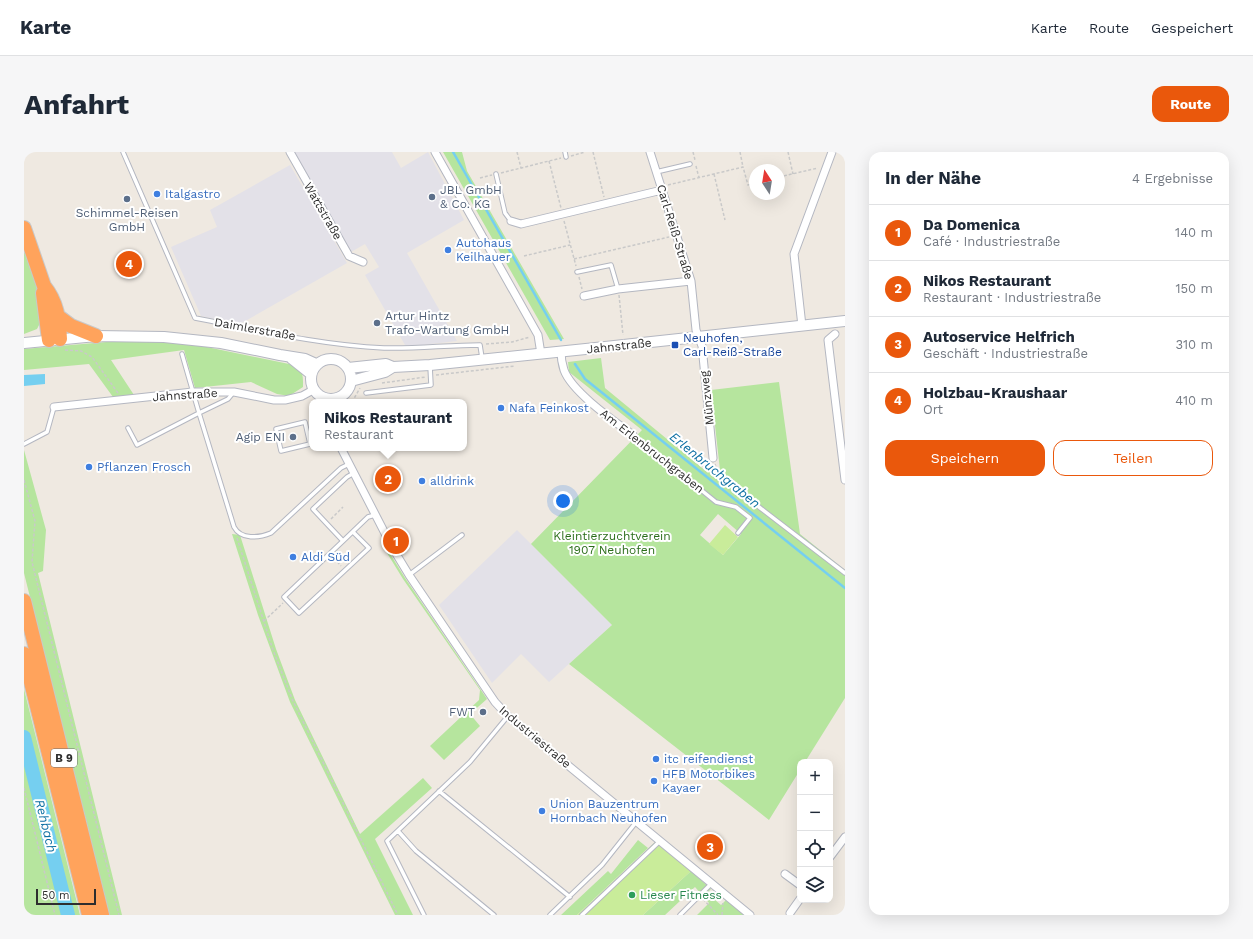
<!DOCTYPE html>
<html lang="de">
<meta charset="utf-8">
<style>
body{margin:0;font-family:"Work Sans",sans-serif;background:#f6f6f7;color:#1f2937}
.controls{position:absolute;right:12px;bottom:12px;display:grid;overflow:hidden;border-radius:8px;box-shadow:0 4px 16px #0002}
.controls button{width:36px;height:36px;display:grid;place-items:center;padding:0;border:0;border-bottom:1px solid #e0e1e3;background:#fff;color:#1f2937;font:20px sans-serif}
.compass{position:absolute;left:725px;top:12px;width:36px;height:36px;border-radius:50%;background:#fff;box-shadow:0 4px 16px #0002;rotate:348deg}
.scale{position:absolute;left:12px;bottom:10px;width:60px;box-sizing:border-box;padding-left:4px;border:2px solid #2e2e2e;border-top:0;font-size:11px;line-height:14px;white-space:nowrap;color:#2e2e2e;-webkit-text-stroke:3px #fff;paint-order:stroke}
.you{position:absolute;left:539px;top:349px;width:14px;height:14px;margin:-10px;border:3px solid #fff;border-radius:50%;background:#1a73e8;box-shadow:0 0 0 6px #1a73e833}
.badge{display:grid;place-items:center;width:26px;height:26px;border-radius:50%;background:#ea580c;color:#fff;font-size:13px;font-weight:700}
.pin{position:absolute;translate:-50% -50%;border:2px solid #fff;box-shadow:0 1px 4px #0006}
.popup{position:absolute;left:285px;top:247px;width:158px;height:52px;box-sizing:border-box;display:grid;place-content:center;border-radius:8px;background:#fff;filter:drop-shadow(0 1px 3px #0005);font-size:13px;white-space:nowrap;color:#747a83}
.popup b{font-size:15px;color:#1f2937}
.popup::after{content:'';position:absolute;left:50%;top:100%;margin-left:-8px;border:8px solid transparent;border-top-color:#fff}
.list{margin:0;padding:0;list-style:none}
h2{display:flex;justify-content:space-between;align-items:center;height:52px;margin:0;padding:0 16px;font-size:17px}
h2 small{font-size:13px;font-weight:400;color:#747a83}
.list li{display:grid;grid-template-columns:26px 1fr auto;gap:12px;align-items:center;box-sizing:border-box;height:56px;padding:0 16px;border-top:1px solid #e0e1e3}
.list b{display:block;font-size:15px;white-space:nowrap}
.list p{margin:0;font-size:13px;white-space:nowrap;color:#747a83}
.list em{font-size:13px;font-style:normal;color:#747a83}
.actions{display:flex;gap:8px;padding:12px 16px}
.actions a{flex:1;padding:9px 0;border:1px solid #ea580c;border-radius:12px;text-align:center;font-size:14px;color:#ea580c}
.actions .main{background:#ea580c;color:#fff}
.icon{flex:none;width:22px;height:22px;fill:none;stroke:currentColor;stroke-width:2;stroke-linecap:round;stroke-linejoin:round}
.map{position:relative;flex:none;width:821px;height:763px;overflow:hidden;border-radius:12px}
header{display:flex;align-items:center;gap:24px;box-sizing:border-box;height:56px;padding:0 20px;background:#fff;border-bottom:1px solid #e0e1e3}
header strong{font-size:19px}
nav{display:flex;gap:22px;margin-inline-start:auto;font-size:14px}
.intro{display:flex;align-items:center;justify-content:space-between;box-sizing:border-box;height:96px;padding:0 24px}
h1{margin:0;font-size:28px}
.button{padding:10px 18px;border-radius:12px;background:#ea580c;color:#fff;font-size:14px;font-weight:700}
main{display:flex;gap:24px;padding:0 24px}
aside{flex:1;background:#fff;border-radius:12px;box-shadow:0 4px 16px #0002}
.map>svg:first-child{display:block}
.industrial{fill:#e3e1e8}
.green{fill:#b6e59e;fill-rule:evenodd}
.pitch{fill:#c9ec9a}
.water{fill:#75cff0}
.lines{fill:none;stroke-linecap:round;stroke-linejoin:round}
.stream{stroke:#75cff0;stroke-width:2.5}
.river{stroke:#75cff0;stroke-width:14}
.lane-casing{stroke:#b4b7c1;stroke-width:5.5}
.street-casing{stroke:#b4b7c1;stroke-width:9}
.secondary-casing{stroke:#b4b7c1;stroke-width:12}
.highway-casing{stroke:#c9c9c9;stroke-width:16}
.path{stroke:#c9c9c9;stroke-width:1.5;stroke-dasharray:3 2;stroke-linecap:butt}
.lane{stroke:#fff;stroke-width:3.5}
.street{stroke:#fff;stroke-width:7}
.secondary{stroke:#fff;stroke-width:10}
.highway{stroke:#ffa35c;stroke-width:14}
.shop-dot{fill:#3f7fe0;stroke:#fff;stroke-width:1.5}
.service-dot{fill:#5c6f8a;stroke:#fff;stroke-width:1.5}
.transit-dot{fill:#1a4fb4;stroke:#fff;stroke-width:1.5}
.leisure-dot{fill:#2e9e5b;stroke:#fff;stroke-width:1.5}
.labels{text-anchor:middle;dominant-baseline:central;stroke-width:4;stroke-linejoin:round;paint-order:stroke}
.shield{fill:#fff;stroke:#6d6d6d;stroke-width:1}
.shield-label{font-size:11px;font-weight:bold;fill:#2e2e2e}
.service-label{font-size:12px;fill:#4e5e75;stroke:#fff;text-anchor:start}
.shop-label{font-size:12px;fill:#366cbe;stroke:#fff;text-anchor:start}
.street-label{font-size:12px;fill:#2e2e2e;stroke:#fff}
.transit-label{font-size:12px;fill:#164399;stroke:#fff;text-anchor:start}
.park-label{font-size:12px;fill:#2c6e1b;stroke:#fff}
.leisure-label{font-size:12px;fill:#27864d;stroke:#fff;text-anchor:start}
.water-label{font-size:13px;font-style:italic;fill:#0d6fa3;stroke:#fff}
</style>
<header>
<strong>Karte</strong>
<nav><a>Karte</a><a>Route</a><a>Gespeichert</a></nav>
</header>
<div class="intro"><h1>Anfahrt</h1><a class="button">Route</a></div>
<main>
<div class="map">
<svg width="821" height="763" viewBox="0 0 821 763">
<rect width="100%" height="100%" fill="#efe9e1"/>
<path class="industrial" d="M270,0H368L377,16L404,0L440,68L383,101L433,189L398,193H381L341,123L355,115L341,92L327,100Z
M266,13L323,111L216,172L177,164L147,95L193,75L186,58Z
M493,378L588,473L525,530L497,502L468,531L415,453Z"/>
<path class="green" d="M419,0H438L443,19L540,187L526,188Z
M0,98L19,153L18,167L13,177L0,182Z
M94,189H154L270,213C280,220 279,224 279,235L265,244L253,242L227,230L171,236L160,198L87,208L110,243L89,245L65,212L0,218V197Z
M577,206L581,236L683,320L696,318L687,238L755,230L776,382L821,418V546L781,610H776V618L745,668L545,512L588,473L507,392L618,278L545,220L544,210ZM694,362L717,382L699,403L676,383Z
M0,298L22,378L19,419L14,421L98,763H85L0,421Z
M208,382L216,383L252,497L271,548L336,682L399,626L408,636L351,687L389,763H371L266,550L234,463Z
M365,400L381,426L463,547L446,562L456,574L420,608L406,594L455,548L456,538L379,427L363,401Z
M0,537L56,763H0Z
M614,688L624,696L553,763H537L584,719L587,722Z
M667,719L687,737L683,741L697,753L702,748L720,763H673L685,751L671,735L641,763H619Z"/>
<path class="pitch" d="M701,373L714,385L699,403L685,392Z
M631,690L667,719L619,763H553Z"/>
<path class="water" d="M21,222V232L0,234V223Z"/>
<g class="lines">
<path class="stream" d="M429,0L537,188
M551,212L561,227L821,436"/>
<path class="river" d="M0,585L44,763"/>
<g class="lane-casing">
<path id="lane" d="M99,0L171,166C233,178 296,193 360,196C392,197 424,193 456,193L458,206
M541,0L542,5
M632,20L666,12
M472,22L481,61L487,69
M553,120L587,113L594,137
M158,202L175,261L210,375C217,388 235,386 247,381L317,316L325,312
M342,241L407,233L406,214
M104,276L113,293L175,261L204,247L209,241
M609,283L692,350L712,355L726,366L714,381
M0,292L23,280L30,255
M286,292L281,270L252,277L257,299L286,292L288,291
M330,321L323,325L289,357L319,389L344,365L351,363
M735,355L821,421
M319,389L260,445L275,461L345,396L329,380
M385,423L438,383
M415,639L546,745
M374,679L392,699L470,763
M400,763L363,689L446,610L484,564
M526,763L578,713L613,669
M558,763L636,689
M656,763L687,732"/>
</g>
<g class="street-casing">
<path id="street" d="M266,0L325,104L339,110
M411,0L514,183L517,202
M626,0L667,129L672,178L678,194L689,306
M487,69L497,72L638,38
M560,144L594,137L667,129
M778,174L770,102L808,0
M811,182L804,188L821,328
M537,199C537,206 538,212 540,218C548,240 590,269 609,283
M313,247V250
M304,248V250
M30,255L169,240H210L250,248H261L278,244L289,238
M317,296L368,395L385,423L471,550L484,564L726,763
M806,705L821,685
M761,722L776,733
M766,761L776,747"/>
</g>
<g class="secondary-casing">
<path id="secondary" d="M0,191L72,184L140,185L197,191L256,203L281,207L292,212
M267,206L287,222
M287 227a20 20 0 1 1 40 0a20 20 0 1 1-40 0Z
M324,216L362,212L369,215
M327,229L361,220L369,215L406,213L581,195L821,169"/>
</g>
<g class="highway-casing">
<path id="highway" d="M0,76L20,134C33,150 35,167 36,187
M19,141L25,188
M35,165L47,174L72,184
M0,449L78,763
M0,502L65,763"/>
</g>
<path class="path" d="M493,0L497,16
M569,0L580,45
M669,0L671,8
M716,0L719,15
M764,0L769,22
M547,4L561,0
M525,9L537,56
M672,14L675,26
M477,21L537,6
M690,22L701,68
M755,25L794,16
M456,26L468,23
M644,33L719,15L724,33L731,31
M540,69L552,114
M500,104L546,93
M550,107L645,85
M555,125L558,137
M595,143L599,183
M462,192L488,190L506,185
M41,198L57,199L68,205L94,241
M412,223L491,214
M358,231L402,225
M328,250L336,236
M691,312L695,324L731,352
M0,328L11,369L8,410L95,763
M307,367L319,355
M213,386L249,498L269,549L374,763
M310,406L317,414
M240,469L259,451
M0,636L31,763
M679,747L694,763
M698,763L699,751"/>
<use href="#lane" class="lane"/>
<use href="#street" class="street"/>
<use href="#secondary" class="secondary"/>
<use href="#highway" class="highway"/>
</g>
<g class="shop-dot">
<circle cx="133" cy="42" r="4"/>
<circle cx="424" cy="98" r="4"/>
<circle cx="477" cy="256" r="4"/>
<circle cx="65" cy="315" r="4"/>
<circle cx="398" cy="329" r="4"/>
<circle cx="269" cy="405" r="4"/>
<circle cx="632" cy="607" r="4"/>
<circle cx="630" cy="629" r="4"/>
<circle cx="518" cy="659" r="4"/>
</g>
<g class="service-dot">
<circle cx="408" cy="45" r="4"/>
<circle cx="103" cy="47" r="4"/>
<circle cx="353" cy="171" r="4"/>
<circle cx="269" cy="285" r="4"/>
<circle cx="459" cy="560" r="4"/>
</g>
<rect class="transit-dot" x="647" y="189" width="8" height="8" rx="2"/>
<circle class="leisure-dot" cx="608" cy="743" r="4"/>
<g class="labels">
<rect class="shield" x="27" y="597" width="26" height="18" rx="3"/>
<g class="shield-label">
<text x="40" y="606">B 9</text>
</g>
<g class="service-label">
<text x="416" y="38">JBL GmbH<tspan x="416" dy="14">&amp; Co. KG</tspan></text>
<text x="103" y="61" text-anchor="middle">Schimmel-Reisen<tspan x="103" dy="14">GmbH</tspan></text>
<text x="361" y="164">Artur Hintz<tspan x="361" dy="14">Trafo-Wartung GmbH</tspan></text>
<text x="261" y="285" text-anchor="end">Agip ENI</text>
<text x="451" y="560" text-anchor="end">FWT</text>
</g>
<g class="shop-label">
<text x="141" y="42">Italgastro</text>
<text x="432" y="91">Autohaus<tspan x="432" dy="14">Keilhauer</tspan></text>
<text x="485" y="256">Nafa Feinkost</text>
<text x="73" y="315">Pflanzen Frosch</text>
<text x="406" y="329">alldrink</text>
<text x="277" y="405">Aldi Süd</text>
<text x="640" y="607">itc reifendienst</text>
<text x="638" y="622">HFB Motorbikes<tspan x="638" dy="14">Kayaer</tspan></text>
<text x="526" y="652">Union Bauzentrum<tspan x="526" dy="14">Hornbach Neuhofen</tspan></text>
</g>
<g class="street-label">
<text transform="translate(299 59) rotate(60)">Wattstraße</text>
<text transform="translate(651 80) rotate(73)">Carl-Reiß-Straße</text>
<text transform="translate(231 177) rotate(10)">Daimlerstraße</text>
<text transform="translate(595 194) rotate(-6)">Jahnstraße</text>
<text transform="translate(161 243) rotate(-4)">Jahnstraße</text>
<text transform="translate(683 246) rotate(-96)">Münzweg</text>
<text transform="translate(628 299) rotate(38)">Am Erlenbruchgraben</text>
<text transform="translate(511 585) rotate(40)">Industriestraße</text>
</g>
<g class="transit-label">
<text x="659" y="186">Neuhofen,<tspan x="659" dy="14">Carl-Reiß-Straße</tspan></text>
</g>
<g class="park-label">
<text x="588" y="384">Kleintierzuchtverein<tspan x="588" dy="14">1907 Neuhofen</tspan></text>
</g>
<g class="leisure-label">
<text x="616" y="743">Lieser Fitness</text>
</g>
<g class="water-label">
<text transform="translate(691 318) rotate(39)">Erlenbruchgraben</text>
<text transform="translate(22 674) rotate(76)">Rehbach</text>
</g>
</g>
</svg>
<div class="controls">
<button>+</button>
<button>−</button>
<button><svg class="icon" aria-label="locate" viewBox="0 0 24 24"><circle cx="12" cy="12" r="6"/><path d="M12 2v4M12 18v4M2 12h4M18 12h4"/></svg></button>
<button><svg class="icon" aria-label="layers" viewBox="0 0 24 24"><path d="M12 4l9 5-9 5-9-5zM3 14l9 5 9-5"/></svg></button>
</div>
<svg class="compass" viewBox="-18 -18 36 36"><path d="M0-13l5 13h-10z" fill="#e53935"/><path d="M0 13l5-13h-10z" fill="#747a83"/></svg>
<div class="scale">50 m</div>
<div class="you"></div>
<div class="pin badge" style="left:372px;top:389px">1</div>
<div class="pin badge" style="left:364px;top:327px">2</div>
<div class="popup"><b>Nikos Restaurant</b>Restaurant</div>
<div class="pin badge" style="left:686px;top:695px">3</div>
<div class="pin badge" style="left:105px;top:112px">4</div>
</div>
<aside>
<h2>In der Nähe<small>4 Ergebnisse</small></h2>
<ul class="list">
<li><span class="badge">1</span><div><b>Da Domenica</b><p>Café · Industriestraße</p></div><em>140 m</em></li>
<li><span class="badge">2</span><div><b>Nikos Restaurant</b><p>Restaurant · Industriestraße</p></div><em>150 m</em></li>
<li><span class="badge">3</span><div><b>Autoservice Helfrich</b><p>Geschäft · Industriestraße</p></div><em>310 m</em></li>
<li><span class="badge">4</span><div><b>Holzbau-Kraushaar</b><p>Ort</p></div><em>410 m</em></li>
</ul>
<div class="actions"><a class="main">Speichern</a><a>Teilen</a></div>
</aside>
</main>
